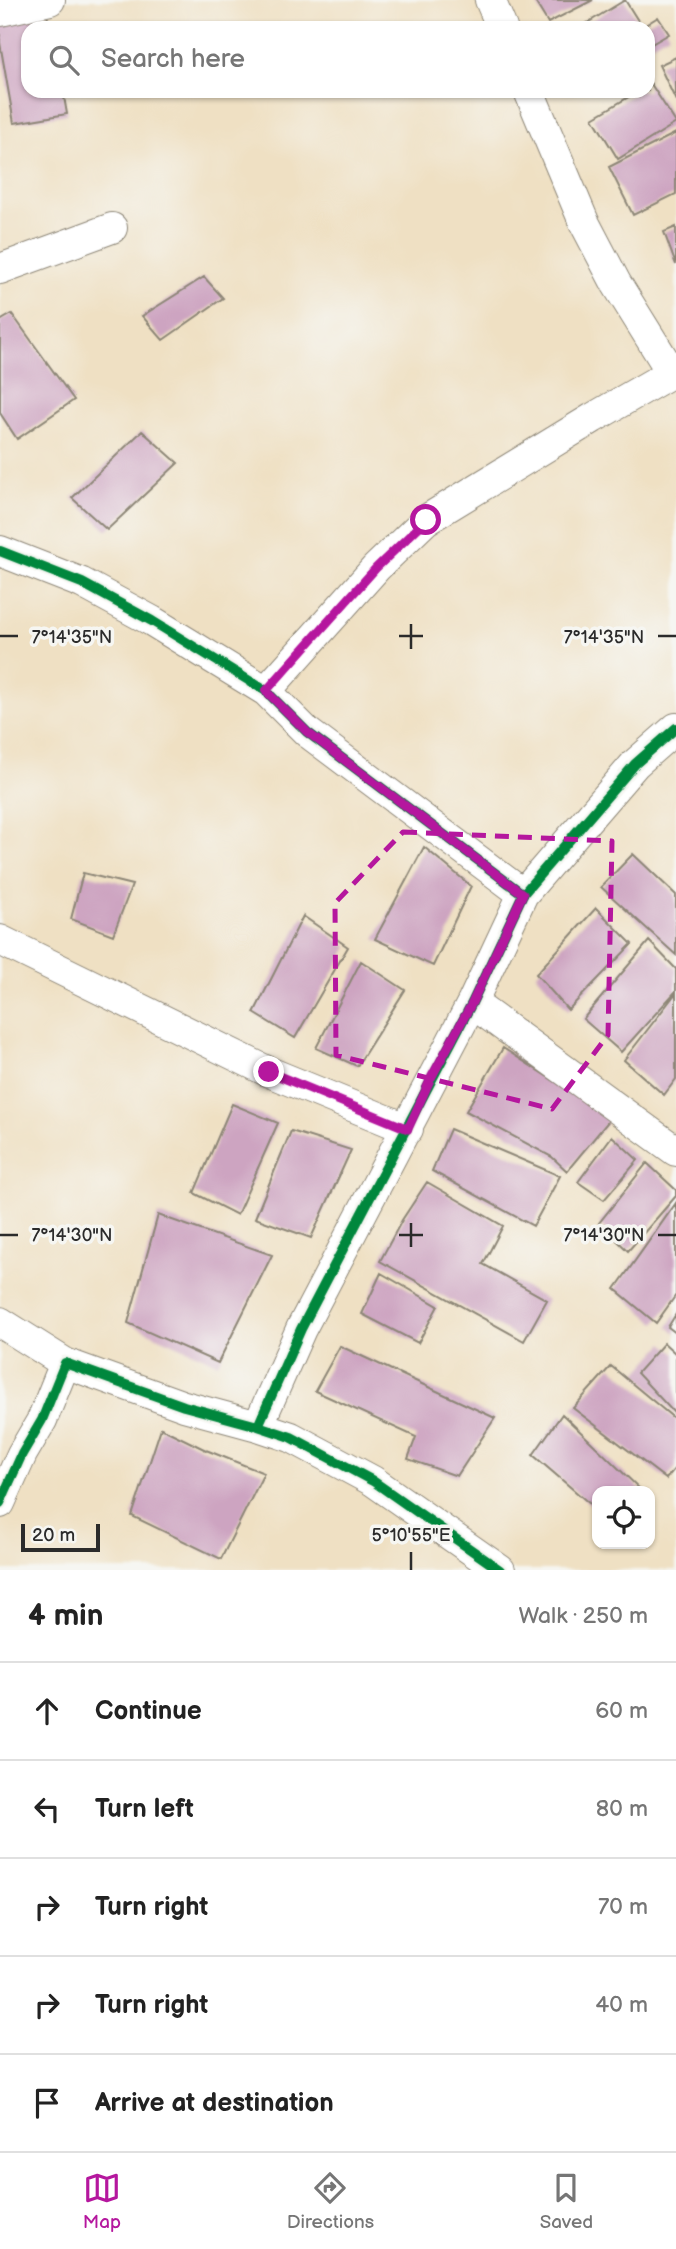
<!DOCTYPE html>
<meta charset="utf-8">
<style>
body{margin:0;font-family:"Balsamiq Sans",sans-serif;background:#f6f6f6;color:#222}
.controls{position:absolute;right:21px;bottom:21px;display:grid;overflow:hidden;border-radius:14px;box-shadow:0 2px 5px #0004}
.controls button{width:63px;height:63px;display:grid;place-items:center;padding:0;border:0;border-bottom:2px solid #e0e0e0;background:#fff;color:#222;font:35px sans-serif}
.scale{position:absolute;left:21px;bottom:18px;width:79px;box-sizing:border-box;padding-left:7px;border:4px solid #2b2b2b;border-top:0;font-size:19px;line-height:24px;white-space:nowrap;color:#2b2b2b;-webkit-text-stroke:5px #f6f6f2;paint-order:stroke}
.stop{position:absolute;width:21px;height:21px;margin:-16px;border:5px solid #b5179e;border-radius:50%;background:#fff}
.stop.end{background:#b5179e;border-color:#fff;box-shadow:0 2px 7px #0008}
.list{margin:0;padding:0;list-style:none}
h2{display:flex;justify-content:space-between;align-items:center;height:91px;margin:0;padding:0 28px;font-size:30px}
h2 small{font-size:23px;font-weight:400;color:#767676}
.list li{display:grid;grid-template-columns:46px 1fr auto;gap:21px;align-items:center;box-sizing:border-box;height:98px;padding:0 28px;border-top:2px solid #e0e0e0}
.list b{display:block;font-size:26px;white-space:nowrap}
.list em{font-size:23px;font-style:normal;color:#767676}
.icon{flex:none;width:38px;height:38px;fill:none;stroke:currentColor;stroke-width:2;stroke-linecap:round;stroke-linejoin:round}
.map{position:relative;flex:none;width:676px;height:1570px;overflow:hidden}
.search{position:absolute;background:#fff;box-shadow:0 2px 5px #0004;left:21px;right:21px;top:21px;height:77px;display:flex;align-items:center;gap:18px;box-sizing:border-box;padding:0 24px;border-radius:21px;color:#767676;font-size:26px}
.sheet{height:581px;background:#fff}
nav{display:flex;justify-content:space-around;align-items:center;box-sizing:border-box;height:98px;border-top:2px solid #e0e0e0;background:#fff;font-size:19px;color:#767676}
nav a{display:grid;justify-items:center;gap:4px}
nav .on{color:#b5179e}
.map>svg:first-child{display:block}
.building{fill:#cda4c1}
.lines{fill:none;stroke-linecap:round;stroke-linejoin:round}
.street-casing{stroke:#8d8677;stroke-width:32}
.street{stroke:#fff;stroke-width:30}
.cycleway-casing{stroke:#f6f6f2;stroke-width:15}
.cycleway{stroke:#00873e;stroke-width:10}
.route{stroke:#b5179e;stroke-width:9}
.marked{fill:none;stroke:#b5179e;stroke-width:5;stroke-dasharray:14 9;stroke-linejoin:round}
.ticks{fill:none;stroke:#2b2b2b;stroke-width:2.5}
.ticks-label{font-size:18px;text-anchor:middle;fill:#2b2b2b;stroke:#f6f6f2;stroke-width:7;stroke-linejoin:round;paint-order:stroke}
</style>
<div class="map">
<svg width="676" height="1570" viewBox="0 0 676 1570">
<rect width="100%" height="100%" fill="#f6f6f2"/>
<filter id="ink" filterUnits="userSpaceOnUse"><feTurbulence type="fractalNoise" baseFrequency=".0143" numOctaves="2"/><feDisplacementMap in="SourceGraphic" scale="14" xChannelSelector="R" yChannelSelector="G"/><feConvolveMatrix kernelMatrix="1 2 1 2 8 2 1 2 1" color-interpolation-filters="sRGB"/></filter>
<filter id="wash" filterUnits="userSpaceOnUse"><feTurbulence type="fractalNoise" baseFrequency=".00686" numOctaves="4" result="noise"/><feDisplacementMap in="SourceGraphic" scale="28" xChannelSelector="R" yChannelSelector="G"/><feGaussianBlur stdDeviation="1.57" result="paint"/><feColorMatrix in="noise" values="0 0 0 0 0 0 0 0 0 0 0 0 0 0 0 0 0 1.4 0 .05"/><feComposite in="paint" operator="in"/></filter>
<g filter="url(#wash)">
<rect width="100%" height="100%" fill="#efe0c3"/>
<g id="blocks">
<path class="building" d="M534,0H593L548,23Z
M625,0L642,27L658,17L669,34L648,46V28H579Z
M47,15L50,28H28V91H63L67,114L14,123L0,43V20Z
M676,57V101L659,65Z
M651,84L676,123L618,159L593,118L639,91H648V85Z
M676,133V194L633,215L609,167Z
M676,227V265L664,232Z
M204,277L223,298L163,340L142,316Z
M12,314L74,400L17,439L0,413V321Z
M142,431L178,463L107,530L72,498Z
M424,847L471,886L433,966L375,939Z
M633,854L676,895V955L601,887Z
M83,873L132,885L113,935L71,919Z
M596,908L632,944L568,1010L536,974Z
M303,916L348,947L295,1038L254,1013Z
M649,941L676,969V991L621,1052L583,1019Z
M361,961L405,990L357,1066L316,1048Z
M676,993V1079L664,1095L624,1060Z
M503,1048L611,1118L567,1171L552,1157L466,1111Z
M232,1104L278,1123L237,1215L194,1193Z
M450,1129L560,1176L533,1226L432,1171Z
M291,1131L351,1150L311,1238L255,1218Z
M612,1136L638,1160L604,1200L578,1182Z
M647,1163L676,1190V1196L628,1251L599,1223Z
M427,1182L503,1226L483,1264L547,1300L524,1341L380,1261L402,1220Z
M676,1203V1295L656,1323L615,1289Z
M158,1215L272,1255L218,1363L128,1323Z
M381,1273L438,1306L418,1343L362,1314Z
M676,1314V1333L668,1327Z
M664,1343L676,1354V1415L637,1373Z
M340,1346L495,1418L457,1476L408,1459L416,1437L315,1391Z
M611,1366L676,1420V1467L666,1479L573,1408Z
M562,1414L642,1491H597V1510L533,1455Z
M161,1428L206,1450L264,1473L221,1559L132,1516Z"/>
</g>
</g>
<g filter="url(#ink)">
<use href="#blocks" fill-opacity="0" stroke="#8d8677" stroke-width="2"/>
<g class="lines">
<g class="street-casing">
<path id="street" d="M490,0L502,28
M0,11L50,0
M529,91L584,222L616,283L672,373
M0,269L112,228
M0,551L82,583L152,621L266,691L307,732L523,894
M266,691L376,568L426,520L593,418L676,370
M0,940L269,1072L408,1129
M472,1003L676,1151
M0,1322L65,1363
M258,1426L301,1329L472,1003L523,894L635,764L676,728
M0,1503L22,1454L42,1420L65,1363L184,1406L258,1426L291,1437L373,1481L500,1570"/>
</g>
<use href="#street" class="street"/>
<g class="cycleway-casing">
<path id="cycleway" d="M0,551L82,583L152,621L266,691L307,732L523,894
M258,1426L301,1329L472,1003L523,894L635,764L676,728
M0,1503L22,1454L42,1420L65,1363L184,1406L258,1426L291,1437L373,1481L500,1570"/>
</g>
<use href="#cycleway" class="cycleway"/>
</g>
</g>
<g class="lines" filter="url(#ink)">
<path class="route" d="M269,1072L408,1129L431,1078L472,1003L523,894L307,732L266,691L376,568L426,520"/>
</g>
<path class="marked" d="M403,832L612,841L608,1035L552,1109L336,1055L335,903Z"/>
<path class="ticks" d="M411,624V649M0,636H18M399,636H423M658,636H676M411,1223V1247M0,1235H18M399,1235H423M658,1235H676M411,1552V1570"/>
<g class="ticks-label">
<text x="72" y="643">7°14'35"N</text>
<text x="604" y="643">7°14'35"N</text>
<text x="72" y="1241">7°14'30"N</text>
<text x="604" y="1241">7°14'30"N</text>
<text x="411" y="1541">5°10'55"E</text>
</g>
</svg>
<div class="controls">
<button><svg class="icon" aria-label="locate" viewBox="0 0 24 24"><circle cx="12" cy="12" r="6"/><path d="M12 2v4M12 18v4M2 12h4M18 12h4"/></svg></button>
</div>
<div class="scale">20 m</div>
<div class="stop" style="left:426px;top:520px"></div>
<div class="stop end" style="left:269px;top:1072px"></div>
<div class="search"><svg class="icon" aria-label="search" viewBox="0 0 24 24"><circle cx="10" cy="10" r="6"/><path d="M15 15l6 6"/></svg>Search here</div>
</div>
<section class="sheet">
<h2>4 min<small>Walk · 250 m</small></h2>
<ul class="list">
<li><svg class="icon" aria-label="ahead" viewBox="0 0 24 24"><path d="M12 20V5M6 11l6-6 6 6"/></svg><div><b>Continue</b></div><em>60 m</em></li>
<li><svg class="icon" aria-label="left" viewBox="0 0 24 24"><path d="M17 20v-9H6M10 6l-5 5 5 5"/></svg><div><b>Turn left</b></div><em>80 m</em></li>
<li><svg class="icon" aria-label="right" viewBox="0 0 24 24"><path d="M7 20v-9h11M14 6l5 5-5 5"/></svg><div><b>Turn right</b></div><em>70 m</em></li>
<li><svg class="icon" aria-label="right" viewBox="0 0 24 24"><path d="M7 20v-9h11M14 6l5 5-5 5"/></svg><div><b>Turn right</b></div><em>40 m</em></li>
<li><svg class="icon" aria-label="arrive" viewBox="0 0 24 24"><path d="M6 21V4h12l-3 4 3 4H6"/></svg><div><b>Arrive at destination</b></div></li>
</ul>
</section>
<nav>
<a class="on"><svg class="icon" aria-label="map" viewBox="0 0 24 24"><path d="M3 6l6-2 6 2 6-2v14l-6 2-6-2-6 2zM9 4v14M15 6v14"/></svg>Map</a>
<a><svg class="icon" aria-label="directions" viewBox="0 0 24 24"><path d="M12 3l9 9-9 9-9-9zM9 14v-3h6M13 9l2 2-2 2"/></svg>Directions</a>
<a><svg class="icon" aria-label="saved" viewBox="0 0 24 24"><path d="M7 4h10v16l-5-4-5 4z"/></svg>Saved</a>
</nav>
